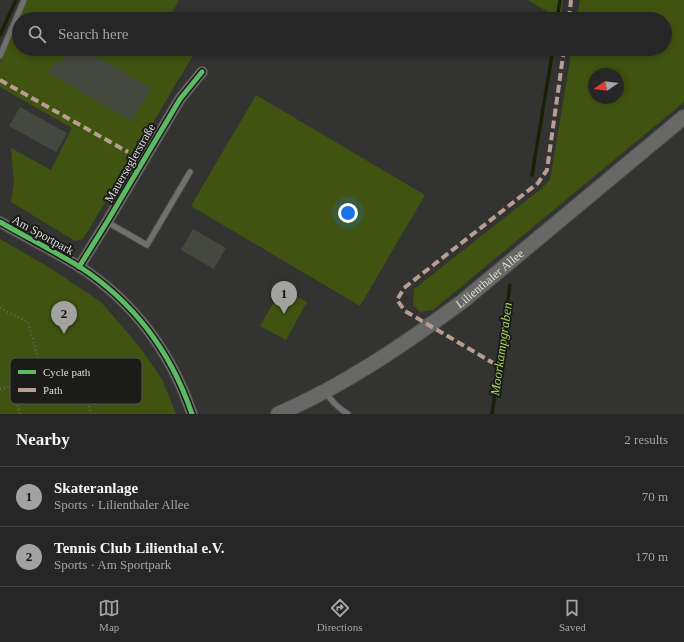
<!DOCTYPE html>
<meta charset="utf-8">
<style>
body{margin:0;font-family:"Times New Roman",serif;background:#2e2e2e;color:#f1f3f6}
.compass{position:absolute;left:588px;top:68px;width:36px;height:36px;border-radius:50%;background:#262626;box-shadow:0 2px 6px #0003;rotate:257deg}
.you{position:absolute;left:348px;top:213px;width:14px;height:14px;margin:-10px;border:3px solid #fff;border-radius:50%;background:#1a73e8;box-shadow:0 0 0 6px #1a73e833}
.badge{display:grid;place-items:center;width:26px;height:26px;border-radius:50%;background:#a2a2a0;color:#111;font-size:13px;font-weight:700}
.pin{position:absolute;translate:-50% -33px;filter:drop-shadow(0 1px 2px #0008)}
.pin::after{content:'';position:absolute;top:21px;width:14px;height:12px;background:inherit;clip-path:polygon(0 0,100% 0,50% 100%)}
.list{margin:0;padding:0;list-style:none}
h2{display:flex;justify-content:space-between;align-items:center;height:52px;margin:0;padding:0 16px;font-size:17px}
h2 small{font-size:13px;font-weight:400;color:#a4a5a7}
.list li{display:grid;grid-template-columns:26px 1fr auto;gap:12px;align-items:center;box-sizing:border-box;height:60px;padding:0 16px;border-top:1px solid #424343}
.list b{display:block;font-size:15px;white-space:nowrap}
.list p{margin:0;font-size:13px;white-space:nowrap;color:#a4a5a7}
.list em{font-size:13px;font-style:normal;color:#a4a5a7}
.icon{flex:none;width:22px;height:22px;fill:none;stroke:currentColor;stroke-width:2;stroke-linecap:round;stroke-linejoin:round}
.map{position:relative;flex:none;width:684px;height:414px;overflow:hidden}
.search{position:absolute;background:#262626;box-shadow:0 2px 6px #0003;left:12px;right:12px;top:12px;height:44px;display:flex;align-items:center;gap:10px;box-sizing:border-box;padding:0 14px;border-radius:22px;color:#a4a5a7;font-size:15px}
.sheet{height:172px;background:#262626}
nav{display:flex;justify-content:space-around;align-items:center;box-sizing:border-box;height:56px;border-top:1px solid #424343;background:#262626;font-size:11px;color:#a4a5a7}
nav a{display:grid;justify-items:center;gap:2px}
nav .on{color:#a2a2a0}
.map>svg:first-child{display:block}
.green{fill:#405310;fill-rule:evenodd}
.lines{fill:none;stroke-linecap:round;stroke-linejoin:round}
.stream{stroke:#192207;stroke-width:3.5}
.building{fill:#45483e}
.service-casing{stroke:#525251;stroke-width:7}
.minor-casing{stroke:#525251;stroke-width:12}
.secondary-casing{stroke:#525251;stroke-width:16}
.path{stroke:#6a6a69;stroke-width:2;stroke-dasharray:1 3;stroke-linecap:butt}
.service{stroke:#70716f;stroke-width:5}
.minor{stroke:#70716f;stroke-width:10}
.secondary{stroke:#686966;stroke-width:14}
.quiet{stroke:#b99d93;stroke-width:4;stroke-dasharray:8 4;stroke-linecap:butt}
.cycleway-casing{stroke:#1b1c1a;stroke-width:8}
.cycleway{stroke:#5cba63;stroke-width:5}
.labels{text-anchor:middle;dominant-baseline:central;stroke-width:4;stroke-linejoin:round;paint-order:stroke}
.street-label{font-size:12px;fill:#dddedb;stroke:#1b1c1a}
.water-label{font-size:13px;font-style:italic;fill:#aad458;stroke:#1b1c1a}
.key{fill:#1b1c1a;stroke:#555654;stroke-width:1}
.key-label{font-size:11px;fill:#dddedb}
</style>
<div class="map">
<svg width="684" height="414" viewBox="0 0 684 414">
<rect width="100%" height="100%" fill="#333332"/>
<path class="green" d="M27,0H179L168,19H19Z
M528,0H563L560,19Z
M580,0H684V102L433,310L420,312L413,305L414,289L542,188L550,180L572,49H665V19H577ZM594,74H618V98H594Z
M19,19V49H197L83,239L75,241L11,202L14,183L11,148L51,170L72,128L0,87V63Z
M256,95L425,195L360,306L191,206Z
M0,239L47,266L101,302L139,346L162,379L176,414H0Z
M282,288L307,302L286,340L260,326Z"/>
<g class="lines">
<path class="stream" d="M557,19L560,0
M0,35L16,0
M532,175L553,49
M492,414L510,285"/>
</g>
<path class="building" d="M69,49H83L151,88L132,121L48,73L56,60L61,63Z
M20,107L67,133L56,152L9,126Z
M193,229L226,248L214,269L181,250Z"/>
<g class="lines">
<g class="service-casing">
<path id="service" d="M0,56L24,0
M107,222L147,245L190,172
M325,391C331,401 338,408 348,414"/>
</g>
<g class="minor-casing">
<path id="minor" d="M0,222C26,237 54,251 80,267C135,303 171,352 192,414
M79,267L107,222L180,99L202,72"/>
</g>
<g class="secondary-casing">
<g id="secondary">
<path id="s1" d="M278,414C345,385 405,344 463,301L684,117"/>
</g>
</g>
<path class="path" d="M0,308L28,322L43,377L0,389
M43,377L47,389L118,370
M82,379L91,414
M12,386L20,414"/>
<use href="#service" class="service"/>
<use href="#minor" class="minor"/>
<use href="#secondary" class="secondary"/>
<path class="quiet" d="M569,19L571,0
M0,80L128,152
M495,364L405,311L397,300L404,288L538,183L547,170L564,49"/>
<g class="cycleway-casing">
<path id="cycleway" d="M0,222C26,237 54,251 80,267C135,303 171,352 192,414
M79,267L107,222L180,99L202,72"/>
</g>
<use href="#cycleway" class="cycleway"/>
</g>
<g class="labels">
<g class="street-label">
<text transform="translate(130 163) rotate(-60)">Mauerseglerstraße</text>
<text transform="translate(43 235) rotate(29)">Am Sportpark</text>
<text stroke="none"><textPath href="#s1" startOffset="252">Lilienthaler Allee</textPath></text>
</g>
<g class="water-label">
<text transform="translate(501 349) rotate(-82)">Moorkampgraben</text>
</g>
</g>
<rect x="10" y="358" width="132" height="46" rx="6" class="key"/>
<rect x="18" y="370" width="18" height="4" fill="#5cba63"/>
<rect x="18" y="388" width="18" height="4" fill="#b99d93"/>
<g class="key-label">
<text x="43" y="376">Cycle path</text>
<text x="43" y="394">Path</text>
</g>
</svg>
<svg class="compass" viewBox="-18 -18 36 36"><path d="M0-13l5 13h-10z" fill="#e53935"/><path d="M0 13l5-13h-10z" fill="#a4a5a7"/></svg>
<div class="you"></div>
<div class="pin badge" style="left:284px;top:314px">1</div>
<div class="pin badge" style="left:64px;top:334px">2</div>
<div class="search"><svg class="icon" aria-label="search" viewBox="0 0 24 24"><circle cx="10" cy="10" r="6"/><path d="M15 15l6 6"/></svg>Search here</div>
</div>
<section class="sheet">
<h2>Nearby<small>2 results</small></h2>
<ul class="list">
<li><span class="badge">1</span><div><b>Skateranlage</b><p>Sports · Lilienthaler Allee</p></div><em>70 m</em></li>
<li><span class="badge">2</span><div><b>Tennis Club Lilienthal e.V.</b><p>Sports · Am Sportpark</p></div><em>170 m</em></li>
</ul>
</section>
<nav>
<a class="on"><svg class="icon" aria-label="map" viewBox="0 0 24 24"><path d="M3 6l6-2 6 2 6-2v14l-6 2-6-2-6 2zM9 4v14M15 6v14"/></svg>Map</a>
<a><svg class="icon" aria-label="directions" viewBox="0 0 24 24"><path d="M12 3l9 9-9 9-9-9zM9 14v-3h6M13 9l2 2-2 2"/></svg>Directions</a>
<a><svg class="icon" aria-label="saved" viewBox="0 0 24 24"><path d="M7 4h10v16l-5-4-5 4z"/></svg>Saved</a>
</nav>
